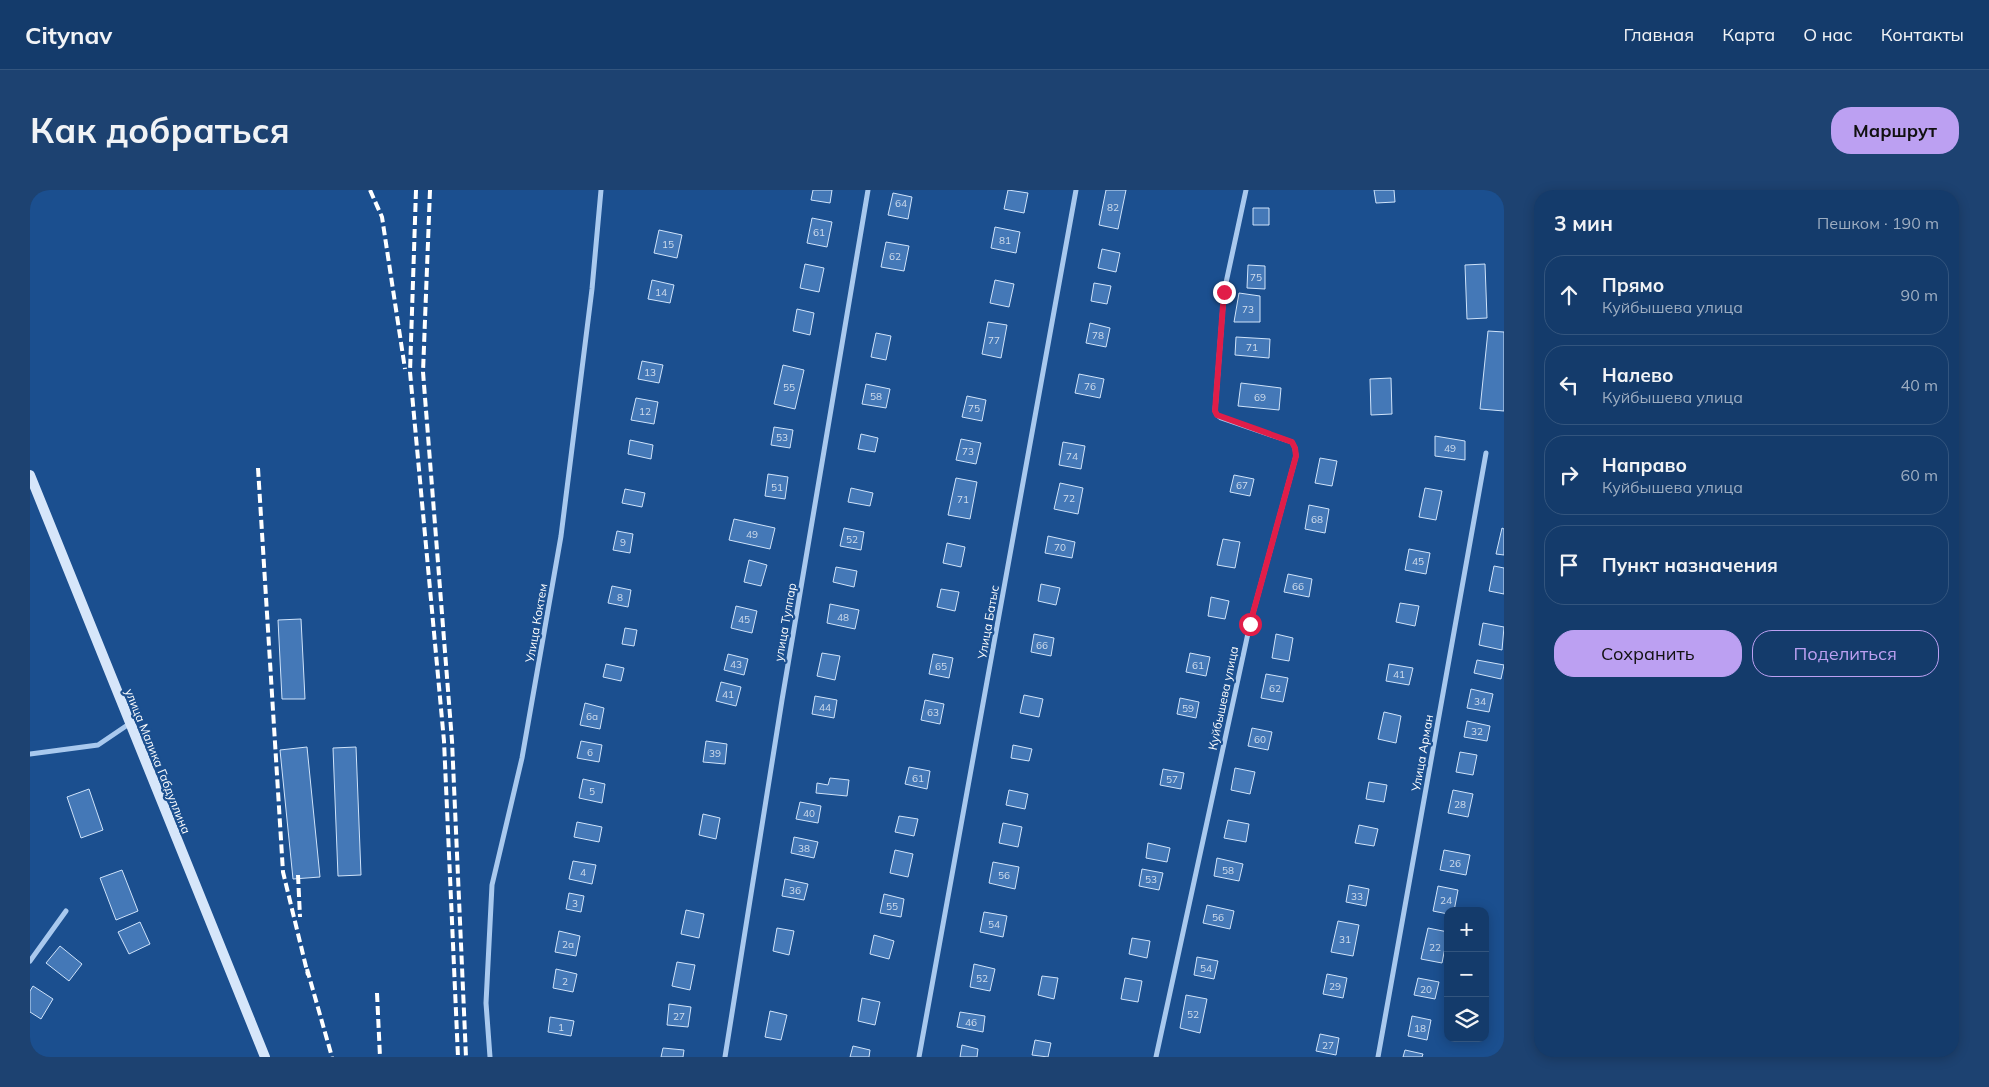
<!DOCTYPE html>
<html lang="ru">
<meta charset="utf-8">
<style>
body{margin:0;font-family:Mulish,sans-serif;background:#1d4271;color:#f1f3f6}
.controls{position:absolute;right:15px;bottom:15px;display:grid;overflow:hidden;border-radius:10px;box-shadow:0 2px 12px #0003}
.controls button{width:45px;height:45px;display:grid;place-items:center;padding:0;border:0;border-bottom:1px solid #33557e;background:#143b6b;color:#f1f3f6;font:25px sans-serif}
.stop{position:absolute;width:15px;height:15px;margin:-11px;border:4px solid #e11d48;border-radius:50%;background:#fff}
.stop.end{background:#e11d48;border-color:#fff;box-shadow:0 1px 5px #0008}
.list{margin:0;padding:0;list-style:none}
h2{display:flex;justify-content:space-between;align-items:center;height:65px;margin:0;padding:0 20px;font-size:21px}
h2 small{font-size:16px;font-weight:400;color:#9dadc1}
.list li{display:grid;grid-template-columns:32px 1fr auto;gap:15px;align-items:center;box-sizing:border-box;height:80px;margin:0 10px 10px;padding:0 10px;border:1px solid #33557e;border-radius:20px}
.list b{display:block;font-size:19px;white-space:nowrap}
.list p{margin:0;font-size:16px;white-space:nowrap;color:#9dadc1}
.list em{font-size:16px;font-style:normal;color:#9dadc1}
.actions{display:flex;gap:10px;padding:15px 20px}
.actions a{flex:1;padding:11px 0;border:1px solid #bca0f2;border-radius:20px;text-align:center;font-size:18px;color:#bca0f2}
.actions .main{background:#bca0f2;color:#111}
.icon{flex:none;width:28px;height:28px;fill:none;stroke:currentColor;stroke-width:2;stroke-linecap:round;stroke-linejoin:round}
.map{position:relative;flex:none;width:1474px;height:867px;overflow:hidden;border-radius:20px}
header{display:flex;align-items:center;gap:30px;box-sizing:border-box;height:70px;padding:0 25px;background:#143b6b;border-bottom:1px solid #33557e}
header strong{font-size:24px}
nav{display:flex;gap:28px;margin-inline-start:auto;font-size:18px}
.intro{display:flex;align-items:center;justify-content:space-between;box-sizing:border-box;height:120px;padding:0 30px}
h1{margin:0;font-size:35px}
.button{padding:12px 22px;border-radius:20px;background:#bca0f2;color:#111;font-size:18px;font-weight:700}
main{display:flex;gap:30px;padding:0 30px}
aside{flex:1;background:#143b6b;border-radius:20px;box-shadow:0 2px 12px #0003}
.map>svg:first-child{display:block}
.building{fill:#4478b7;stroke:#cfe3fa}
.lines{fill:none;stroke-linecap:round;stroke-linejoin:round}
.minor{stroke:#a9c9ee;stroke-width:5}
.secondary{stroke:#d6e6fa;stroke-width:10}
.rail{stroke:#fff;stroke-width:4;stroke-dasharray:9 4;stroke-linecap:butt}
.route{stroke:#e11d48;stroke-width:6}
.labels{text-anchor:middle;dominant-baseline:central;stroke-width:4.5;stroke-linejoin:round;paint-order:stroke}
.number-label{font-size:10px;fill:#d0dded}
.street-label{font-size:12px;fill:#fff;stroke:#1b4f8f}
</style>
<header>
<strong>Citynav</strong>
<nav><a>Главная</a><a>Карта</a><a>О нас</a><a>Контакты</a></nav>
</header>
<div class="intro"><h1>Как добраться</h1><a class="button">Маршрут</a></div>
<main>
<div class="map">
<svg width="1474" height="867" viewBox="0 0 1474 867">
<rect width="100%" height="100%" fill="#1b4f8f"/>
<path class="building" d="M783,0H802L800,13L781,10Z
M978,0L998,3L994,23L974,19Z
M1076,0H1096L1088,39L1069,35Z
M1344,0H1364L1365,12L1346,13Z
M863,3L882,7L878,29L858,25Z
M1223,18H1239V35H1223Z
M782,28L802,32L797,57L777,53Z
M965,37L990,42L986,63L961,58Z
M629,40L652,45L647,68L624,63Z
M856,52L879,56L874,81L851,77Z
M1072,59L1090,63L1086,82L1068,78Z
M775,74L794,78L789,102L770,98Z
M1455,74L1457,128L1437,129L1435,75Z
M1218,75L1235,76V99L1217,98Z
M622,90L644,95L640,113L618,109Z
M965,90L984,94L979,117L960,113Z
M1064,93L1081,96L1077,114L1061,111Z
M1209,103L1230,106V132H1204Z
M767,119L784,123L780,145L763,141Z
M958,132L977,135L971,168L952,164Z
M1060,133L1080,138L1076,157L1056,153Z
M1458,141L1474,142V221L1450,219Z
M846,143L861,146L856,170L841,167Z
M1206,147L1240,149L1239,168L1205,165Z
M612,171L633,175L629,193L608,189Z
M753,175L774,180L765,219L744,214Z
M1049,184L1074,189L1070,208L1045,203Z
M1361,188L1362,224L1341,225L1340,189Z
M1211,193L1251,198L1249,220L1208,216Z
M836,194L860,199L856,218L832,214Z
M937,206L956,210L952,231L932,227Z
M606,208L628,212L624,234L601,230Z
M744,237L763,240L760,258L741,255Z
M831,244L848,248L845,262L828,259Z
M1405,246L1435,251V270L1405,266Z
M931,249L951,253L946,274L926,270Z
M600,250L623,255L621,269L598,264Z
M1033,252L1055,256L1051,279L1029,275Z
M1290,268L1307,271L1302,296L1285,293Z
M738,284L758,287L755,309L735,306Z
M1204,285L1224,289L1220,306L1200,302Z
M926,288L947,292L940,329L918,325Z
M1030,293L1053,298L1048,324L1024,319Z
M821,298L843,303L840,316L818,312Z
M1395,298L1412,301L1406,330L1389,327Z
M595,299L615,303L612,317L592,313Z
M1279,315L1299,319L1295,343L1275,339Z
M704,329L745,338L740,359L699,350Z
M814,338L834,342L831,360L810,356Z
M1472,338L1474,339V365L1466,364Z
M587,341L603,344L600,363L583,360Z
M1018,346L1045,352L1042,368L1015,363Z
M1193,349L1210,352L1205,378L1187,375Z
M917,353L935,357L931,377L913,373Z
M1379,359L1400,363L1396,384L1375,380Z
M719,370L737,375L731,396L714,392Z
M1464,376L1474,378V404L1459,401Z
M806,377L827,381L824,397L803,392Z
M1258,384L1282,389L1279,407L1254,402Z
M1011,394L1030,398L1026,415L1008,411Z
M582,396L601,400L598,417L578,413Z
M911,399L929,402L925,421L907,417Z
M1181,407L1199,411L1195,429L1178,426Z
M1370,413L1389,416L1385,436L1366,432Z
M800,414L829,420L825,439L797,433Z
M706,416L727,421L722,443L701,438Z
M271,429L275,509H252L248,430Z
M1453,433L1474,437L1472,460L1449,455Z
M595,438L607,440L604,456L592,454Z
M1004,444L1024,448L1021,466L1001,462Z
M1246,444L1263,448L1259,471L1242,468Z
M792,463L810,466L805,490L787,486Z
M1160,463L1180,467L1176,486L1156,482Z
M698,464L718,469L714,485L694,480Z
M903,464L923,468L919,488L899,484Z
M1447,470L1474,475L1471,489L1444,483Z
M576,474L594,478L591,491L573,487Z
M1359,474L1383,478L1379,495L1356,491Z
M1236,484L1258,488L1253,512L1231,508Z
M691,492L711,497L706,516L686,511Z
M1441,499L1463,504L1459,522L1437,518Z
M994,505L1013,509L1009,527L990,523Z
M785,506L807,510L804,528L782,524Z
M1150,508L1169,512L1166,528L1147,524Z
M895,510L914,514L910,534L891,530Z
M555,513L574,518L570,539L550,535Z
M1354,522L1371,526L1366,553L1348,549Z
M1437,531L1460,536L1457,551L1434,547Z
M1222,538L1242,542L1238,560L1218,556Z
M551,551L572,555L569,572L547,568Z
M676,551L697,554L695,574L673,572Z
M983,555L1002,559L999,571L981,568Z
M277,557L290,687L263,689L250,560Z
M326,557L331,685L308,686L303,558Z
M1430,562L1447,565L1443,585L1426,582Z
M879,577L900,581L897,599L875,594Z
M1205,578L1225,582L1220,604L1201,600Z
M1133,579L1154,583L1151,599L1130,595Z
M800,588L819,590L817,606L786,603L787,593L798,595Z
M553,589L575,594L572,613L549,608Z
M1339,592L1357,595L1354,612L1336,609Z
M59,599L73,640L51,648L37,607Z
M979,600L998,604L995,619L976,615Z
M1423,600L1443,604L1438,627L1418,623Z
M770,612L791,616L788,633L766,629Z
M673,624L690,628L686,649L669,645Z
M869,626L888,629L884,646L865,642Z
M1198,630L1219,634L1216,652L1194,648Z
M547,632L572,637L569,652L544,647Z
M973,633L992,637L988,657L969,653Z
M1329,635L1348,639L1344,656L1325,653Z
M764,647L788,652L784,668L761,663Z
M1118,653L1140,658L1137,672L1116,668Z
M865,660L883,664L878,687L860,683Z
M1414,660L1440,665L1436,685L1410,680Z
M1187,668L1213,674L1209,691L1184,686Z
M543,671L566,675L562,694L539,689Z
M963,672L989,677L985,699L959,693Z
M1112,679L1133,683L1129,700L1109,696Z
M92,680L108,721L86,730L70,688Z
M755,689L778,694L774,710L752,706Z
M1319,695L1339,699L1336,716L1316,712Z
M1408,696L1428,700L1424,721H1418V724L1403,721Z
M539,703L554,706L551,722L536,719Z
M854,704L874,709L871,727L850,723Z
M1177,715L1204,721L1200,739L1173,733Z
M656,720L674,724L669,748L651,744Z
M954,722L977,726L973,747L950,742Z
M1308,731L1329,735L1323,766L1301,762Z
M110,732L120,754L99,764L88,742Z
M747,738L764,741L759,765L743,761Z
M1398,738L1418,742L1412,773L1391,769Z
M529,741L550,746L546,766L525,762Z
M844,745L864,751L859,769L840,764Z
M1102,748L1120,751L1117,768L1099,764Z
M30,756L52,774L39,791L16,773Z
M1167,767L1188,771L1184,789L1164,785Z
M647,772L665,775L660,800L642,796Z
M944,774L965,779L960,801L940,797Z
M526,779L547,784L543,802L523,798Z
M1297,784L1317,788L1313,808L1293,804Z
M1012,786L1028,788L1024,809L1008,805Z
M1095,788L1112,791L1108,812L1091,809Z
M1388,788L1409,792L1405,809L1384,805Z
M3,796L23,809L11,829L0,822V801Z
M1156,805L1177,809L1170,843L1150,838Z
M832,808L850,812L845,835L828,831Z
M639,814L661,817L658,837L637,835Z
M740,821L757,825L751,850L735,847Z
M930,822L955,826L953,842L927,837Z
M1382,826L1401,830L1397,850L1378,846Z
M520,827L544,831L541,846L518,842Z
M1290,844L1309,848L1306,865L1286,861Z
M1005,850L1021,853L1018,867L1002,865Z
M932,855L948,859L947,867H930Z
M823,856L840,860L839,867H820Z
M633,858L654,860L653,867H631Z
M1375,860L1393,864L1392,867H1373Z"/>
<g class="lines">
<path class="minor" d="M0,564L68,555L99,534
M0,771L36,721
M460,867L456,813L462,695L492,568L531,346L562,99L571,0
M695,867L752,510L838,0
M889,867L1046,0
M1126,867L1220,434L1266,266L1265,258L1262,252L1191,228L1187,225L1185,221L1194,102L1216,0
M1348,867L1456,263"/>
<path class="secondary" d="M0,285L235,867"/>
<path class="rail" d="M340,0L352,27L375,179
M386,0L380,182L414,551L428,867
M400,0L393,182L422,551L436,867
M228,278L253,682L278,785
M268,685L270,727
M277,779L302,867
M347,803L350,867"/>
</g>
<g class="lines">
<path class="route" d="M1194,102L1185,221L1187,225L1262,252L1265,258L1266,266L1220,434"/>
</g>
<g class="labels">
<g class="number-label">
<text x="871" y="13">64</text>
<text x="1083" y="17">82</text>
<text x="789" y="42">61</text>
<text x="975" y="50">81</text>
<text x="638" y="54">15</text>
<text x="865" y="66">62</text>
<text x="1226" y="87">75</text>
<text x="631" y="102">14</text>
<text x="1218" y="119">73</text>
<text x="1068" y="145">78</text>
<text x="964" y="150">77</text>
<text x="1222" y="157">71</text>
<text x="620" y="182">13</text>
<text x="1060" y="196">76</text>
<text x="759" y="197">55</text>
<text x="846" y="206">58</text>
<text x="1230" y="207">69</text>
<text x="944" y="218">75</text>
<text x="615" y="221">12</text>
<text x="752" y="247">53</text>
<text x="1420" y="258">49</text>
<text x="938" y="261">73</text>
<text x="1042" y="266">74</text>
<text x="1212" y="295">67</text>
<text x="747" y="297">51</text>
<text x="1039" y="308">72</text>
<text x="933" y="309">71</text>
<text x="1287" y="329">68</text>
<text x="722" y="344">49</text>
<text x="822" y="349">52</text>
<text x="593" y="352">9</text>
<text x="1030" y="357">70</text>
<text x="1388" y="371">45</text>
<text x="1268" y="396">66</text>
<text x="590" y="407">8</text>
<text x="813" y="427">48</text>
<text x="714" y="429">45</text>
<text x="1012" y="455">66</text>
<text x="706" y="474">43</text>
<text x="1168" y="475">61</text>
<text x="911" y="476">65</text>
<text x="1369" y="484">41</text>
<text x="1245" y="498">62</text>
<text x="698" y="504">41</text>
<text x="1450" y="511">34</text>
<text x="795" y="517">44</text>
<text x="1158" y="518">59</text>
<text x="903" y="522">63</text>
<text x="562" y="526">6а</text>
<text x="1447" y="541">32</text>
<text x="1230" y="549">60</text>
<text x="560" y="562">6</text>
<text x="685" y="563">39</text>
<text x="888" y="588">61</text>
<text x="1142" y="589">57</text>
<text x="562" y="601">5</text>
<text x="1430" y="614">28</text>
<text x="779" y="623">40</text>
<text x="774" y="658">38</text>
<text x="1425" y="673">26</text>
<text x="1198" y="680">58</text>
<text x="553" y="682">4</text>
<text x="974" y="685">56</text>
<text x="1121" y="689">53</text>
<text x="765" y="700">36</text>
<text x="1327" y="706">33</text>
<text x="1416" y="710">24</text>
<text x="545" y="713">3</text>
<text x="862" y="716">55</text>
<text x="1188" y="727">56</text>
<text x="964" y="734">54</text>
<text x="1315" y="749">31</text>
<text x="538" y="754">2а</text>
<text x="1405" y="757">22</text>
<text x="1176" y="778">54</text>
<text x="952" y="788">52</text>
<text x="535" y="791">2</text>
<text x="1305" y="796">29</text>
<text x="1396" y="799">20</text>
<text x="1163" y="824">52</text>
<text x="649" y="826">27</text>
<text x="941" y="832">46</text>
<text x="531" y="837">1</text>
<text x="1390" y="838">18</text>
<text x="1298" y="855">27</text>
</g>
<g class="street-label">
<text transform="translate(755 432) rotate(-80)">улица Тулпар</text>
<text transform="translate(958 432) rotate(-80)">Улица Батыс</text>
<text transform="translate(506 433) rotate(-80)">Улица Коктем</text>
<text transform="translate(1193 508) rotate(-78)">Куйбышева улица</text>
<text transform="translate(1392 563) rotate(-80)">Улица Арман</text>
<text transform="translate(128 571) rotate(68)">улица Малика Габдуллина</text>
</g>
</g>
</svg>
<div class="controls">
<button>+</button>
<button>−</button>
<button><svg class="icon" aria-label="layers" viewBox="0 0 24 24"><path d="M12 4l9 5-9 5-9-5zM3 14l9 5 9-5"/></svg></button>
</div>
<div class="stop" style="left:1220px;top:434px"></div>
<div class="stop end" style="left:1194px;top:102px"></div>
</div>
<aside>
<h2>3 мин<small>Пешком · 190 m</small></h2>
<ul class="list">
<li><svg class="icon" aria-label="ahead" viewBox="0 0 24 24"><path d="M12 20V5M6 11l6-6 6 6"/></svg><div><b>Прямо</b><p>Куйбышева улица</p></div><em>90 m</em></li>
<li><svg class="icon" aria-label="left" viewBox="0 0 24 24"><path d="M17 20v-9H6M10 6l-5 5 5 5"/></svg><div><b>Налево</b><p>Куйбышева улица</p></div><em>40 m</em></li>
<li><svg class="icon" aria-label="right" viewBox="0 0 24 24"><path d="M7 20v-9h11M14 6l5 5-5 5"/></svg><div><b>Направо</b><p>Куйбышева улица</p></div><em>60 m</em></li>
<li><svg class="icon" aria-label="arrive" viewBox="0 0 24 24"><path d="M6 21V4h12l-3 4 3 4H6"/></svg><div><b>Пункт назначения</b></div></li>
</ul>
<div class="actions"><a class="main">Сохранить</a><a>Поделиться</a></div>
</aside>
</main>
